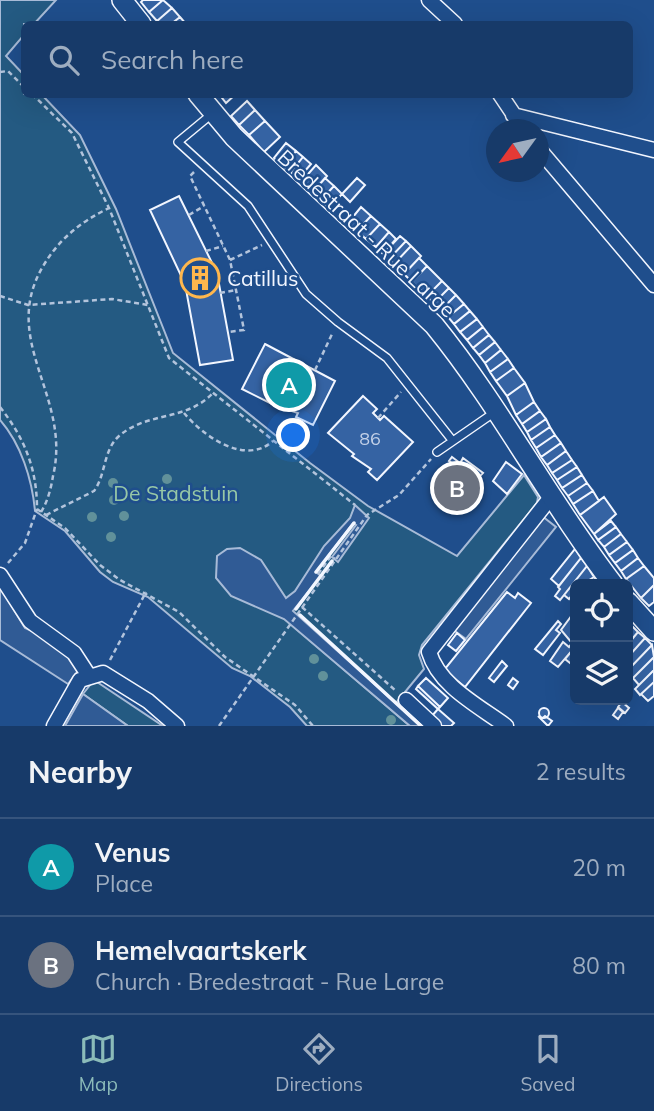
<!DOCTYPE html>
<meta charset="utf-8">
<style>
body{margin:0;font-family:Mulish,sans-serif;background:#244571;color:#f1f3f6}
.controls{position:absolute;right:21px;bottom:21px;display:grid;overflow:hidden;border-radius:10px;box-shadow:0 7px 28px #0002}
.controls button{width:63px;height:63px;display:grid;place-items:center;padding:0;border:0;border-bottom:2px solid #36547d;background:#173a69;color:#f1f3f6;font:35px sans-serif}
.compass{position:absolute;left:486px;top:119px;width:63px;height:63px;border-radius:50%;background:#173a69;box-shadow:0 7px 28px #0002;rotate:237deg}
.you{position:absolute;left:294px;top:436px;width:24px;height:24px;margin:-18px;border:5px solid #fff;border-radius:50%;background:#1a73e8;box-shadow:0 0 0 10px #1a73e833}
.badge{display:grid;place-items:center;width:46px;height:46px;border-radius:50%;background:#8bbbb9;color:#fff;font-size:23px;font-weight:700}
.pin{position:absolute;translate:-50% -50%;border:4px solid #fff;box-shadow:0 2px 7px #0006}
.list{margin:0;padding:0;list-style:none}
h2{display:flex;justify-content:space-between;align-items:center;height:91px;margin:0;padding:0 28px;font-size:30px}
h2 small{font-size:23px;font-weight:400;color:#9eadc0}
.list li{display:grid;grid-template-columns:46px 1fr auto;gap:21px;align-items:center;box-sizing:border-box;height:98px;padding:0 28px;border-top:2px solid #36547d}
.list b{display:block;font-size:26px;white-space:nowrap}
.list p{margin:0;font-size:23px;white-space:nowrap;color:#9eadc0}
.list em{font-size:23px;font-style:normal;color:#9eadc0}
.icon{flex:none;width:38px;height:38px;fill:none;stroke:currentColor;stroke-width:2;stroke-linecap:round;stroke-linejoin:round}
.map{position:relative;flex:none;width:654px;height:726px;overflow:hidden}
.search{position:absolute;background:#173a69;box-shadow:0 7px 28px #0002;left:21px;right:21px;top:21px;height:77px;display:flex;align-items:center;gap:18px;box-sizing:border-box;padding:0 24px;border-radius:10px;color:#9eadc0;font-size:26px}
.sheet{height:287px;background:#173a69}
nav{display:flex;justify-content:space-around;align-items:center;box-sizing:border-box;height:98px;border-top:2px solid #36547d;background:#173a69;font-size:19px;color:#9eadc0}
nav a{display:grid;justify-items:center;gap:4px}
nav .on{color:#8bbbb9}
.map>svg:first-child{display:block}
.green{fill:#245a82;stroke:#a8bbd7;stroke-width:2}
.parking{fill:#305b95;stroke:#a8bbd7;stroke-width:2}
.building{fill:#3563a3;stroke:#f2f6ff;stroke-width:2}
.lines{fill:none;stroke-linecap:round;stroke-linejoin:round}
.lane-casing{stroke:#f2f6ff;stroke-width:10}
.street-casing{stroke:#f2f6ff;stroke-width:17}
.secondary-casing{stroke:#f2f6ff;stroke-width:22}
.path{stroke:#b3c4dc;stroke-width:2.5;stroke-dasharray:5 3.5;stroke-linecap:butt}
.lane{stroke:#1f4e8c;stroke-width:7}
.street{stroke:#1f4e8c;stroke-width:14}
.secondary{stroke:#1f4e8c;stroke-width:19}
.wall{stroke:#f2f6ff;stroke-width:3.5}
.tree{fill:#61919a}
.labels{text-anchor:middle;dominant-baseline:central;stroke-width:5;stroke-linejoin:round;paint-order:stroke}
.number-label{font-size:18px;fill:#c3d1e8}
.street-label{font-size:21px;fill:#f2f6ff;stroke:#1f4e8c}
.poi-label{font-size:21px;fill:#f2f6ff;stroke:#1f4e8c;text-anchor:start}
.park-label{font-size:21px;fill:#97c8a6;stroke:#1f4e8c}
</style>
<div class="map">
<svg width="654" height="726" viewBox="0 0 654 726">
<rect width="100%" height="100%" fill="#1f4e8c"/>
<path class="green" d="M0,0H56L34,24H24V35L6,56L24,75V94L42,95L80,135L116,209L173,353L310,463L368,506L457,556L524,475L538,497L537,503L422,645L419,655L424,669L396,703L362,671L293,626L410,726H307L290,707L250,676L232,668L148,597L113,582L100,572L65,531L35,511C32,479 21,444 0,420Z
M94,680L163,726H128L83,694Z"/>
<path class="parking" d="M355,505L369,518L338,562L332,557L356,525L353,523L316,572L321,576L293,611L421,726H410L284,619L231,596L216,578L217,556L227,549L240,548L261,560L286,598L295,591L324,546L350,518Z
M542,516L556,527L466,639L452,629Z
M0,587L25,628L45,637L78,663L77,672L68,684L0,640Z
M83,694L128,726H65Z"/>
<path class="building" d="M143,0H163L149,12L141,2Z
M163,0L172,8L157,21L149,12Z
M172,8L180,17L171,24H160L157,21Z
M180,17L186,24H171Z
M219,94H236L226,103Z
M247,101L255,110L239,125L231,116Z
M255,110L265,121L249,135L239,125Z
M265,121L280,137L264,152L249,135Z
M286,143L296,151L283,166L274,158Z
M296,151L303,157L291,172L283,166Z
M303,157L311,164L298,179L291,172Z
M316,165L327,176L313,192L302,181Z
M325,178L334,186L321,200L313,192Z
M357,178L365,185L350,202L342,194Z
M334,186L342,194L329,208L321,200Z
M179,196L217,273L233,360L200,365L185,284L150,210Z
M361,207L371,216L357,231L348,223Z
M371,216L380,224L366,239L357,231Z
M380,224L389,232L376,247L366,239Z
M389,232L396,239L383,254L376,247Z
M400,236L406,241L389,259L383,254Z
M406,241L411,246L394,264L389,259Z
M411,246L421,256L404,274L394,264Z
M419,258L427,266L412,282L404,274Z
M427,266L442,281L427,296L412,282Z
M442,281L449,288L434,303L427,296Z
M449,288L456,295L441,310L434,303Z
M456,295L464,304L448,317L441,310Z
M464,304L470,311L454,324L448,317Z
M470,311L477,319L460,332L454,324Z
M477,319L483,327L467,340L460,332Z
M483,327L489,335L473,348L467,340Z
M489,335L495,342L479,355L473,348Z
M495,342L501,350L485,363L479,355Z
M265,344L335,381L313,425L296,417L298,413L276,406L242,389Z
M501,350L508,359L490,372L485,363Z
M508,359L514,368L496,381L490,372Z
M514,368L525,383L507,396L496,381Z
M525,383L534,402L516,415L507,396Z
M363,396L377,409L373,413L380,420L384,416L413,442L377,480L368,472L371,469L352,456L354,454L328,433Z
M534,402L540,411L522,424L516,415Z
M540,411L546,419L527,432L522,424Z
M546,419L550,427L531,440L527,432Z
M550,427L555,435L536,448L531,440Z
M555,435L561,443L541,457L536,448Z
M561,443L566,451L547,465L541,457Z
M566,451L572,460L552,473L547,465Z
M452,457L460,463L458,467L449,461Z
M463,458L483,473L449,509L439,501Z
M572,460L577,467L557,480L552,473Z
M506,462L522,474L507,494L493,481Z
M577,467L582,475L562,488L557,480Z
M582,475L587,483L568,496L562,488Z
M587,483L593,491L573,504L568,496Z
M593,491L599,501L580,515L573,504Z
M604,497L616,514L594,534L580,515Z
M611,521L616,527L598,540L594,534Z
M616,527L621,534L604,547L598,540Z
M621,534L627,542L609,555L604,547Z
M627,542L633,550L615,563L609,555Z
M575,549L581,558L559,586L551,579Z
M633,550L638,558L621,571L615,563Z
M581,558L587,566L560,600L555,596L560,589L558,587Z
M638,558L644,566L626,579L621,571Z
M587,566L594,577L583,584H575V592L569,599L564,595Z
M644,566L654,578V585L641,598L626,579Z
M594,577L600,584H583Z
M654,585V602L649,606L641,598Z
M507,592L515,598L518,593L531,603L465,687L444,670Z
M575,611V647L558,667L550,661L563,642L569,647L572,643L561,630Z
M558,621L561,624L556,630L560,633L543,655L535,649Z
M631,625L638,632L628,644V629Z
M638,632L645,638L628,657V644Z
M457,633L465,640L456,651L448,645Z
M645,638L652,645L628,670V657Z
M652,645L654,657L628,683V670Z
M575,647V667L565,659Z
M654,657V670L639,685L633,678Z
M502,661L507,666L494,682L489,678Z
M654,670V682L640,695L635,689Z
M426,678L448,698L440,707L418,686Z
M513,678L518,682L513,689L508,685Z
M654,682V696L648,701L641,694Z
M418,686L440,707L438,709L416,689Z
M622,702L629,708L625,713L618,707Z
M618,708L623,712L618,719L613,715Z
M539 713a5 5 0 1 1 10 0a5 5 0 1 1-10 0Z
M438,709L454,723L451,726H440L431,717Z
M538,716L542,719L545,716L552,721L548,726Z"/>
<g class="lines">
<g class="lane-casing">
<path id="lane" d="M213,113L178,142L248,206L306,294L338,322L387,358L452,440
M437,452L495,412"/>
</g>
<g class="street-casing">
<path id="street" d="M429,0L455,24
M500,94L524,130
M513,115L654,150
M538,148L654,285
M0,575L30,621L74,653L89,676
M406,700L434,726
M54,726L80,680L103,673L148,701L177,726
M506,726C479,706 439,686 429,652L551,497"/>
</g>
<g class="secondary-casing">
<path id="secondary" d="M122,0L141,24
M198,94L234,137L434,325C500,406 549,501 613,584
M628,602L654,631"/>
</g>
<path class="path" d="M0,72L8,71L24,87
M32,94L72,133L109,208L169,358L355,505
M194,172L190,176L230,260L244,330L228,332
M189,215L204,206
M206,251L223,246
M230,260L262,245
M220,293L236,290
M0,296L28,305L112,299L148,305
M315,370L333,332
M0,407C25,439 37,469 37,509L65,528L100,565L120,580L179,612L225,657L295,705L313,726
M184,413C203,436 245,466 273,441
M378,418L401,392
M41,512C48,501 51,488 53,476C72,397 0,342 42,268C58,240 80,222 109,208
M46,515L94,491C106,475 103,450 119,436C148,411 185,422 213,393
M8,563L25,543L37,509
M318,574L331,556L335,559
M302,607L396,691
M110,660L146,592
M219,726L367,515L399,495L431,459"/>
<use href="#lane" class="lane"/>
<use href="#street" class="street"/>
<use href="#secondary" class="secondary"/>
<path class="wall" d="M316,572L354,523
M296,609L332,561
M300,615L421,726"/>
</g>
<g class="tree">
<circle cx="167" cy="479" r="5"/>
<circle cx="113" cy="483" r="5"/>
<circle cx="114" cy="500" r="5"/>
<circle cx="124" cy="516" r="5"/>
<circle cx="92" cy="517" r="5"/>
<circle cx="111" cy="537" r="5"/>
<circle cx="314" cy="659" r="5"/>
<circle cx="323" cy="676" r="5"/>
<circle cx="391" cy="720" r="5"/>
</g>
<defs>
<g id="building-ring" transform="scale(2.0125)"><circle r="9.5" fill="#1f4e8c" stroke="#ffb74d" stroke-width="1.5"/><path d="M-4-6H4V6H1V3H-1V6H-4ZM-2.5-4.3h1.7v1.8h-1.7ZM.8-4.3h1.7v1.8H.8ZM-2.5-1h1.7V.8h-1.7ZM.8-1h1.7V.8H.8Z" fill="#ffb74d"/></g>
</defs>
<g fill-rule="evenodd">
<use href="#building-ring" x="200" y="278"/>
</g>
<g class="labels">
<g class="number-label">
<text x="370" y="438">86</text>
</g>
<g class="street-label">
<text transform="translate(367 233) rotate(43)">Bredestraat - Rue Large</text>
</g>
<g class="poi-label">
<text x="227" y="278">Catillus</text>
</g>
<g class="park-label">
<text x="176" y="493">De Stadstuin</text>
</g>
</g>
</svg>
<div class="controls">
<button><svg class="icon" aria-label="locate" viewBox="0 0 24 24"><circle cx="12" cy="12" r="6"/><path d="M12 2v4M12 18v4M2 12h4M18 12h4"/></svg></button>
<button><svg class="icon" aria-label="layers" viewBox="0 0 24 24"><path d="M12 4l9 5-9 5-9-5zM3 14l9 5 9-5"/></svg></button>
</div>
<svg class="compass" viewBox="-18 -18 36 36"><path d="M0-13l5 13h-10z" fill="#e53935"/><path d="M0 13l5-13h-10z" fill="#9eadc0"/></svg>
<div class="you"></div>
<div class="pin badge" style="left:289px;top:385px;background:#0f9aa8">A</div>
<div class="pin badge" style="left:457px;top:488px;background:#6b7280">B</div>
<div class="search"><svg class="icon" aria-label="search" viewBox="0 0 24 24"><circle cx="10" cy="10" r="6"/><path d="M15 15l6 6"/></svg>Search here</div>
</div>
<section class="sheet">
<h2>Nearby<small>2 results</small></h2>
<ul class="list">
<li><span class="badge" style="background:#0f9aa8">A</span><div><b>Venus</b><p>Place</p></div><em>20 m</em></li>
<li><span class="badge" style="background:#6b7280">B</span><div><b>Hemelvaartskerk</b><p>Church · Bredestraat - Rue Large</p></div><em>80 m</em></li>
</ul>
</section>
<nav>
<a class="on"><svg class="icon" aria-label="map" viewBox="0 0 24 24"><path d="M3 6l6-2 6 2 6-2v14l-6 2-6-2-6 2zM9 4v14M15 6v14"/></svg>Map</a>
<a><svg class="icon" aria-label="directions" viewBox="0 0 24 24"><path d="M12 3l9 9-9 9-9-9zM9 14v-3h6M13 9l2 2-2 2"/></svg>Directions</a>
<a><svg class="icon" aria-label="saved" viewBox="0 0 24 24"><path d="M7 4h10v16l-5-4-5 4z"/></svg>Saved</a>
</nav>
